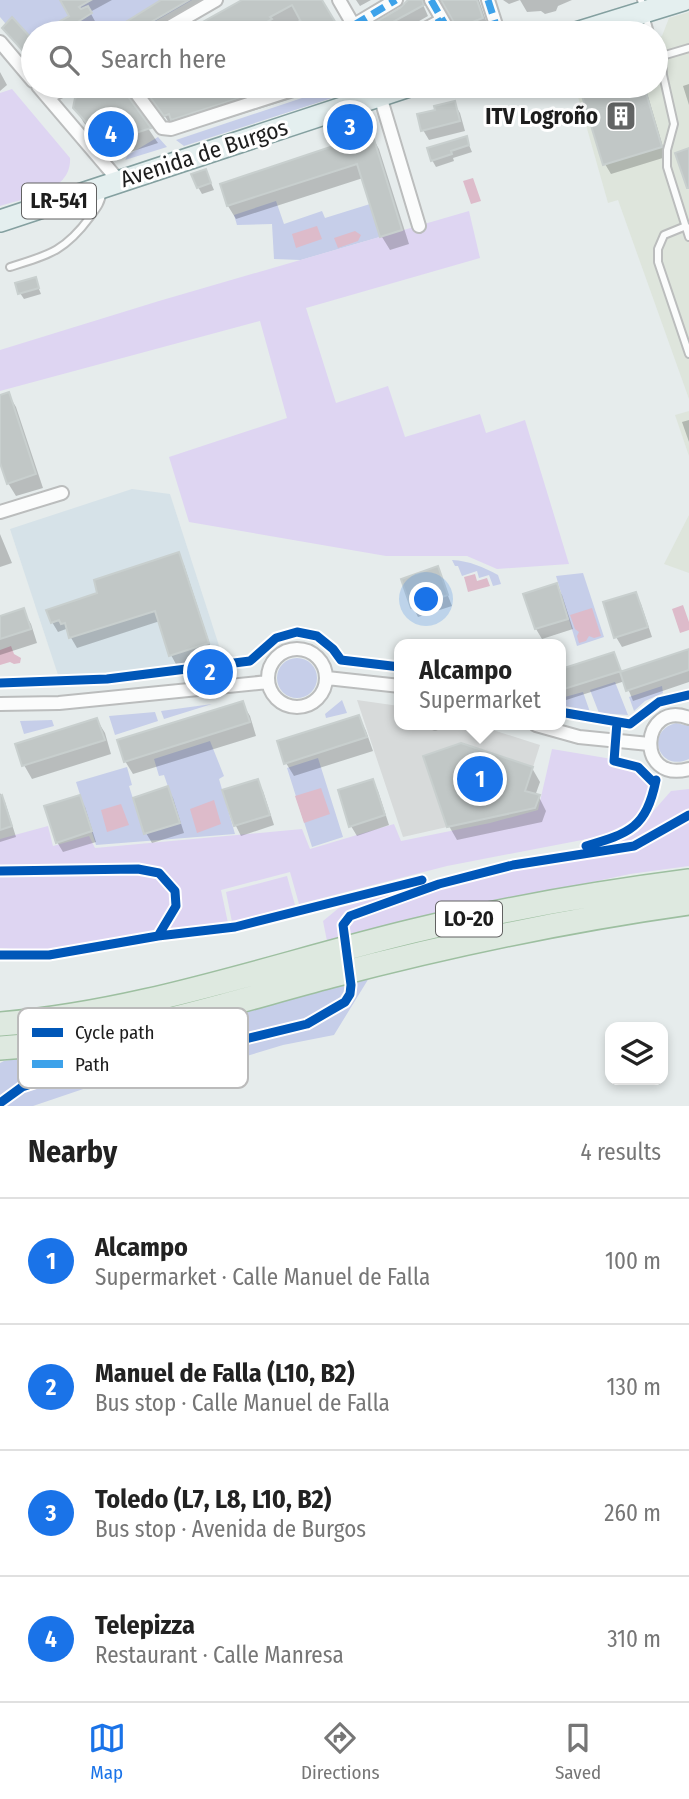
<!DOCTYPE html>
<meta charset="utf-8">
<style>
body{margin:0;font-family:"Fira Sans Condensed",sans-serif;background:#f2f2f2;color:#222}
.controls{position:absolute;right:21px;bottom:21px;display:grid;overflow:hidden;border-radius:14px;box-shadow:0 4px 10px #0003}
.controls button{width:63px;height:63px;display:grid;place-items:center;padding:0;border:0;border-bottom:2px solid #e0e0e0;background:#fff;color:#222;font:35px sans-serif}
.you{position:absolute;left:427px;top:600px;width:24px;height:24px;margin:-18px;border:5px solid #fff;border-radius:50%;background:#1a73e8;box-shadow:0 0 0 10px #1a73e833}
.badge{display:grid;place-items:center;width:46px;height:46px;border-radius:50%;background:#1a73e8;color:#fff;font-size:23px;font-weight:700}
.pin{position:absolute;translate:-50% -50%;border:4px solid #fff;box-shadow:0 2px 7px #0006}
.popup{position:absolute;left:394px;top:639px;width:172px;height:91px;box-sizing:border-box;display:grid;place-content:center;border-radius:14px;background:#fff;filter:drop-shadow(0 2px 5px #0005);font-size:23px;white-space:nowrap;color:#767676}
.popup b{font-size:26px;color:#222}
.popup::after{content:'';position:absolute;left:50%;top:100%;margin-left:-14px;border:14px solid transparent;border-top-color:#fff}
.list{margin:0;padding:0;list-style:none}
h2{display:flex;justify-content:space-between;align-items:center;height:91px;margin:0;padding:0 28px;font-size:30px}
h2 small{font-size:23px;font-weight:400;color:#767676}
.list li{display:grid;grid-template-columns:46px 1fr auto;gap:21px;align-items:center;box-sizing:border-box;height:126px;padding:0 28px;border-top:2px solid #e0e0e0}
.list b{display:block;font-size:26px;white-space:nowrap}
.list p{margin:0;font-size:23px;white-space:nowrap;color:#767676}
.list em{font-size:23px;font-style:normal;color:#767676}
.icon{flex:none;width:38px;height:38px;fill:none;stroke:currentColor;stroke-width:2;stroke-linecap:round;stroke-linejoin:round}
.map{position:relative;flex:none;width:689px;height:1106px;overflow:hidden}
.search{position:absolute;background:#fff;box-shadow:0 4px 10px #0003;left:21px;right:21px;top:21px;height:77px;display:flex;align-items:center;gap:18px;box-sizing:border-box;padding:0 24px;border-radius:38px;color:#767676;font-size:26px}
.sheet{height:595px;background:#fff}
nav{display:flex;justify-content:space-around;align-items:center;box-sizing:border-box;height:98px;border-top:2px solid #e0e0e0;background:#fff;font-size:19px;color:#767676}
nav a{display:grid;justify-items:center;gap:4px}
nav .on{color:#1a73e8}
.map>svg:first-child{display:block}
.industrial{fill:#dee5dc}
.education{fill:#d6e2e8}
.religious{fill:#d7dada}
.grass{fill:#c6cee9}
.park{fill:#ded5f2}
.water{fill:#ddbbca}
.shadow{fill:#0003}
.building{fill:#c1c7c6;stroke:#c8cfce;stroke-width:2}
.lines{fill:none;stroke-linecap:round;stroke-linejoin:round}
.lane-casing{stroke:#bbbdbd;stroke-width:10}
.street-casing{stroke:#bbbdbd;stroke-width:16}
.primary-casing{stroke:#84a0a0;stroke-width:24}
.highway-casing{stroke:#9dbfa0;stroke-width:26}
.lane{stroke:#fbfcfc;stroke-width:6}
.street{stroke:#fbfcfc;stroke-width:12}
.primary{stroke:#e4efef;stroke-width:21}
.highway{stroke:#dee9e0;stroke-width:23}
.quiet{stroke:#3da2ea;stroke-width:7;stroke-dasharray:14 7;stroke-linecap:butt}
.cycleway-casing{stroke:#fff;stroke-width:13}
.cycleway{stroke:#0057b8;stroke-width:9}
.labels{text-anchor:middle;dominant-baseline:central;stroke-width:6;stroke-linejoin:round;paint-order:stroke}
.shield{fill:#fff;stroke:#616161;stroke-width:2}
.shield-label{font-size:21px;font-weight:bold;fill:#1d1d1d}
.poi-label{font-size:23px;font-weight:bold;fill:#1d1d1d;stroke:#fff;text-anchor:end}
.street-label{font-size:23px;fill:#1d1d1d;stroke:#fff}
.key{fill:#fff;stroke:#bbb;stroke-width:2}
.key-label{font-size:19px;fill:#1d1d1d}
</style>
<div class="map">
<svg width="689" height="1106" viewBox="0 0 689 1106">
<rect width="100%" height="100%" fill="#e6ecec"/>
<path class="industrial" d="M689,12V399L618,200L608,203L575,86H656V38L662,36L669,18Z
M689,411V456L675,415Z
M689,515V573L664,564Z"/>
<path class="education" d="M132,489L170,494L223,658L117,673L59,678L10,529Z"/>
<path class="religious" d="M357,700L399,706L400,725H477L540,745L533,767L461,743L423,756L447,827L403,837Z"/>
<path class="grass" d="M0,0H192L135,33H33V56L0,17Z
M338,86H369L184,146L176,140Z
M158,137L167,147L125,160L128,155Z
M276,201L284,224L322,211L325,218L370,204L380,237L301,260L274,259L272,224L237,225L234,215Z
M452,560C470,561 483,567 498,575L501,584L493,586L489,575L479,578L477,571L462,576L458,566H455Z
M583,573L604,637L577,646L556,576Z
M277 678a20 20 0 1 1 40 0a20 20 0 1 1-40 0Z
M615,682L628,715L599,713L590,690Z
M662,686L663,693L645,701L634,711L629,697Z
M583,692L590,712L561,706V698Z
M342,700L347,713L326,718L325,714Z
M212,704L164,719L161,711Z
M155,712L158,721L115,735L109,716Z
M52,720L54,726L24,734L20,721Z
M676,723L689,726V759C659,773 644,731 676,723Z
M210,741L224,776L219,779L235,834L96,845L76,782L127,767L132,785L129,786L144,833L180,822L164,775L159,776L154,759Z
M318,758L343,837L312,847L287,768Z
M369,978L334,1035L283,1045L220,1064L98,1084L33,1106H0V1063L4,1061L151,1037Z"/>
<path class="park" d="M12,89L70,158C72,192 26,198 0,206V93Z
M469,211L480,258L306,308L336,403L388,386L405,437L480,414L486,433L525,420L569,564L497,569L467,556H386L189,522L169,457L287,418L260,321L0,391V350L159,301Z
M552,749L612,759L614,763L636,769L654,785C643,812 633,821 608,835L447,866L299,904L290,872L221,890L228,923L164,931L47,952L0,948V839L48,826L53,846L89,836L95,848L302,829L310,849L394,824L401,841L490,823L538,810Z
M689,789V866L630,874L382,927L327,941L323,921L340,907L417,885H453L538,861L615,856L612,842L634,833L671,791Z
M287,876L295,905L232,922L226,892Z"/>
<path class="water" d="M473,178L481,201L471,204L463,181Z
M317,226L322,239L296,248L292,234Z
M355,231L361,235L358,241L338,248L334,238Z
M475,574L477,581L487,578L490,586L468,592L464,577Z
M683,605L689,622V630L680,633L672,609Z
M592,608L601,636L594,638L589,636L586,641L579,643L577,636L579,632L575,629L570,615Z
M11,646L14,654L21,658L20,663L14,664L10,662L0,665V650Z
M321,788L330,814L304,823L295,796Z
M214,800L221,824L197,833L190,809Z
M121,804L129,825L107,832L101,810Z"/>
<path class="shadow" d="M66,0H112L90,12L96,23L80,33H53L51,29L71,17Z
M165,0H207L150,33H110L128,24Z
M247,0H320L340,33H309L302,19L277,32L278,33H188Z
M356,0H371L360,6Z
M412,0H421L428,16L398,33H375L371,27Z
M441,0H479L490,32L462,33Z
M503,0H520L509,4Z
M520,0H572L558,6L556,11L545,14L541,11L527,12Z
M12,20L33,43V63L4,28Z
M0,72L7,85L0,91Z
M689,84V105L683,86Z
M101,86H333L181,133L178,128L174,130L156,103L145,92L133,94L130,99L131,103L158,143L115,157L84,123L75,108L77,99Z
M581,86H645L666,157L611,174L605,164Z
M454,103L460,113L465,131L429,140L423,130Z
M371,135L379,149L409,244L390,250L382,237L363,178L236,219L228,206Z
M466,138L472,152L453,158L454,161L436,167L432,160Z
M206,171L214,190L202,194L198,187Z
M35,279L41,294L24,299L20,293Z
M8,394L16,407L43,488L16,496L8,483L0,458V396Z
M689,420V442L682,422Z
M0,534L12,563L0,567Z
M178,555L184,565L213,654L177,666L171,655L160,621L77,648L66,629L58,632L52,622L100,594Z
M437,568L452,606L418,617L413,607Z
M556,585L562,595L573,629L542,639L536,629L525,595Z
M636,594L641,604L652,637L622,647L616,637Z
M23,610L31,624L37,643L0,655V618Z
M458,639L461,644H442Z
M689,651V682L633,701L625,681L560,702V671L614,654L622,673Z
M242,703L250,716L256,736L133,774L125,761Z
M359,717L366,731L373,751L294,776L286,763Z
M97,720L105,733L111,754L32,779L24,765L17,745Z
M532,768L540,782L535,796L539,797L546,811L542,822L457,840L449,826Z
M257,781L263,791L274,825L241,836L236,826L225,791Z
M373,781L378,791L389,825L357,836L351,826Z
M167,788L173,798L184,833L152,843L146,833Z
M0,793L5,802L16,837L0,842Z
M79,797L85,807L96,842L63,852L57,842Z"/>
<path class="building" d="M60,0H91L79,7L81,9L88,6L92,13L76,23L78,26L66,33H39L69,16Z
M161,0H189L132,33H108Z
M242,0H322L342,33H307L292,5L270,17L272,19L248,33H183Z
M408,0H422L424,5L373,33L369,26L400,8Z
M441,0H477L483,18L457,28Z
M12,17L33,40V62L2,28Z
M97,86H122L124,91L151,128L105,143L73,108L75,98Z
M142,86H176L177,88L185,86H276L171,120L169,114L164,116Z
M579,86H644L662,147L603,165Z
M455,101L460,121L421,131L417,114L435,110L434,106Z
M372,133L402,230L380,237L357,164L227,206L220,184Z
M467,136L469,145L451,151L452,154L431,161L427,148Z
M689,148V188H687L675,153Z
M206,169L211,183L197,188L191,174Z
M36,277L39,288L18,294L15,283Z
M9,392L36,474L7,484L0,463V395Z
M179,552L209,643L169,656L155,611L69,638L65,623L61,624L59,620L51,623L46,610L97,593L94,580Z
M438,566L448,595L411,608L401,579Z
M557,583L568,619L535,629L523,594Z
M636,592L648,627L614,638L603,602Z
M24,608L31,629L0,639V616Z
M689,649V670L626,691L620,672Z
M614,652L621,671L561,690V669Z
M243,701L250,722L124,762L117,740Z
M359,715L367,737L284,764L277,741Z
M97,718L105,740L22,766L15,744Z
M461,743L533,767L525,791L540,795L535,808L447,827L423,756Z
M258,779L270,815L234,826L222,790Z
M373,779L385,815L349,827L338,790Z
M168,786L180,823L144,834L133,798Z
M2,795L12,826L0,830V796Z
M80,795L92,831L56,843L44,806Z"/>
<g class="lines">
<g class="lane-casing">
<path id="lane" d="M641,0L650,33
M656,45L662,56L689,48
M662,56L663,75L674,124L667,150V167L689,237
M686,226L664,235L658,249V262L689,354
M10,267C49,255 65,251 90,217C96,209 102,202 102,192
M435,726V725"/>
</g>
<g class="street-casing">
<path id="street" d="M339,0L358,33
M431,0L450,33
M488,0L496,25
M354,25L396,0
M159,33L216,0
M418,33L442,20
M0,42L33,81
M38,86L119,181
M131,86L162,128L171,129L304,86
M380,96L419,226
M48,97L69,86
M0,512L62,493
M268 678a29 29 0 1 1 58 0a29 29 0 1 1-58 0Z
M327,678L400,686
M0,704L59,703L268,682
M689,718C641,699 634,784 689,769
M536,725L579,737L649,744"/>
</g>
<g class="primary-casing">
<path id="primary" d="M576,33L683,0
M0,221L409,86"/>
</g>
<g class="highway-casing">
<path id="highway" d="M0,1024C141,1013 276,964 413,931C504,909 596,893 689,881
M0,1048C113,1041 222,1005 331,976C449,945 568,920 689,903"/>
</g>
<use href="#lane" class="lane"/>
<use href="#street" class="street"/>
<use href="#primary" class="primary"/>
<use href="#highway" class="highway"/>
<path class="quiet" d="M431,0L450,33
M488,0L496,25
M354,25L396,0
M418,33L442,20"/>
<g class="cycleway-casing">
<path id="cycleway" d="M0,683L107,679L250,661L276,638L297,632L317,636L333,649L341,660L400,667
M560,712L630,724L659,702L689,695
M617,722L614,761L638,767L655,784
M586,846C630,833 646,828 656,780
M0,871L138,869L159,873L175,891L176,906L158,936L49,955H0
M158,936L235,927L422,880
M0,1103L22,1087L40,1081L101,1074L307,1024L345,1002L350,994L351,985L343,925L350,916L439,884L513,865L634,846L689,815"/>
</g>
<use href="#cycleway" class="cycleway"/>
</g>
<defs>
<g id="building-square" transform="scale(1.575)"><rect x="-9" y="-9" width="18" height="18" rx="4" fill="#636565" stroke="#fff"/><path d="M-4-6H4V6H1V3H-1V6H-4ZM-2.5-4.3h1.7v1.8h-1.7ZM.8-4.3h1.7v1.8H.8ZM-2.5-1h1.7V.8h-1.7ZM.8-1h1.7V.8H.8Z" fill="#fff"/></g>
</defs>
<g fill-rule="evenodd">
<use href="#building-square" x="621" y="116"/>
</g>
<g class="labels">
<g class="shield">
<rect x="22" y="183.5" width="74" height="35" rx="5"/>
<rect x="436" y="901.5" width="66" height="35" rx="5"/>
</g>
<g class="shield-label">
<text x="59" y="201">LR-541</text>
<text x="469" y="919">LO-20</text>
</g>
<g class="poi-label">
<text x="598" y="116">ITV Logroño</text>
</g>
<g class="street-label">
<text transform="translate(204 153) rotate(-18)">Avenida de Burgos</text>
</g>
</g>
<rect x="18" y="1008" width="230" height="80" rx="10" class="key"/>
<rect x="32" y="1028" width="31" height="9" fill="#0057b8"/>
<rect x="32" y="1060" width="31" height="8" fill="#3da2ea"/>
<g class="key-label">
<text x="75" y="1039">Cycle path</text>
<text x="75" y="1071">Path</text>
</g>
</svg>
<div class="controls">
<button><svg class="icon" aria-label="layers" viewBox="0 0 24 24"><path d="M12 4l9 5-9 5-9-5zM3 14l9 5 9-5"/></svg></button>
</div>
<div class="you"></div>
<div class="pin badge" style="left:480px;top:779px">1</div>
<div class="popup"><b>Alcampo</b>Supermarket</div>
<div class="pin badge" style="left:210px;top:672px">2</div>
<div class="pin badge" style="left:350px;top:127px">3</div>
<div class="pin badge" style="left:111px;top:134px">4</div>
<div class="search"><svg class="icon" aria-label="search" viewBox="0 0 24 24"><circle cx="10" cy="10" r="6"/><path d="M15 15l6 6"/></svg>Search here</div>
</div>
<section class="sheet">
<h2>Nearby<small>4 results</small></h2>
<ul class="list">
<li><span class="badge">1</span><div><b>Alcampo</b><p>Supermarket · Calle Manuel de Falla</p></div><em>100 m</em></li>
<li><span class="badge">2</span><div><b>Manuel de Falla (L10, B2)</b><p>Bus stop · Calle Manuel de Falla</p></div><em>130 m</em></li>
<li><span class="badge">3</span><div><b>Toledo (L7, L8, L10, B2)</b><p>Bus stop · Avenida de Burgos</p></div><em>260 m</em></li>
<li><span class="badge">4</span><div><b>Telepizza</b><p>Restaurant · Calle Manresa</p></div><em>310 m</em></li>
</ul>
</section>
<nav>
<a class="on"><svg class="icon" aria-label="map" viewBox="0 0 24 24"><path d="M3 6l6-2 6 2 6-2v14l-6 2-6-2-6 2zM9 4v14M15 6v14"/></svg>Map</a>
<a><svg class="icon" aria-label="directions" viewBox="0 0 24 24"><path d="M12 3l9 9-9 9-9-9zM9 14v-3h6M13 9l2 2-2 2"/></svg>Directions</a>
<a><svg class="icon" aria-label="saved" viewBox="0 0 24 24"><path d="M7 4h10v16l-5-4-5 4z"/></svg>Saved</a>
</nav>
